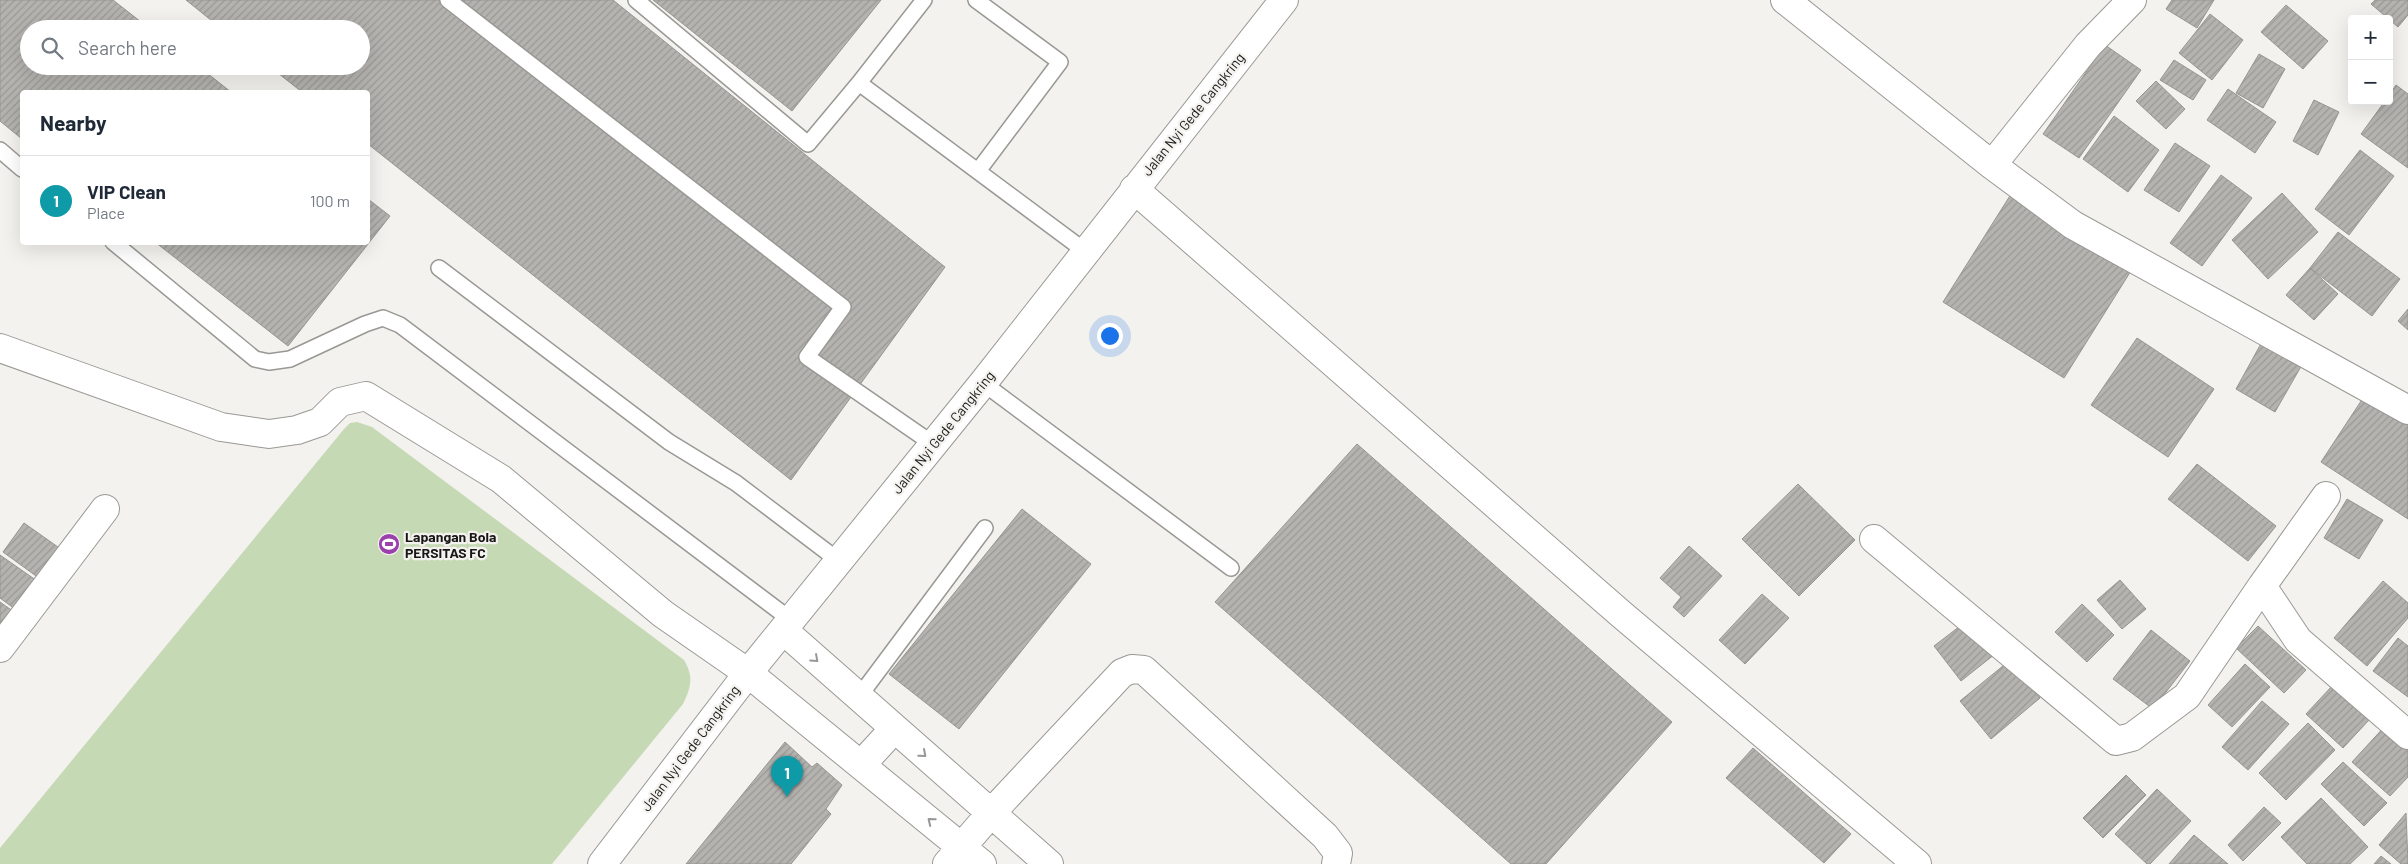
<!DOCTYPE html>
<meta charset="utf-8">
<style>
body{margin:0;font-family:Barlow,sans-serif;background:#f2f2f3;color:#1f2937}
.controls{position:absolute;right:15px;top:15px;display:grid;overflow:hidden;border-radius:5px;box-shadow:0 5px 20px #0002}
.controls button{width:45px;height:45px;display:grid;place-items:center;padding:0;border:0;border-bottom:1px solid #e0e1e3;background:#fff;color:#1f2937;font:25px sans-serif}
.you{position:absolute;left:1109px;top:335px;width:18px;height:18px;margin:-12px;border:4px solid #fff;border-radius:50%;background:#1a73e8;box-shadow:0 0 0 8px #1a73e833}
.badge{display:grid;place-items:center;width:32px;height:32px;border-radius:50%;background:#db2777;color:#fff;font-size:16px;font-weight:700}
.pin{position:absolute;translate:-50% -41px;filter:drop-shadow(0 1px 2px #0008)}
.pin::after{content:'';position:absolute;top:26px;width:18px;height:15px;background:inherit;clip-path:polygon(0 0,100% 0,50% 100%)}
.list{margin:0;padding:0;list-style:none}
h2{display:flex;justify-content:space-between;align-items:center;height:65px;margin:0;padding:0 20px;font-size:21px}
h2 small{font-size:16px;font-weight:400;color:#747a83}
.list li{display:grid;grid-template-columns:32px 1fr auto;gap:15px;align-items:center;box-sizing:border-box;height:90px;padding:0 20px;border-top:1px solid #e0e1e3}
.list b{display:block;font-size:19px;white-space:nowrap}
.list p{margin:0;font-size:16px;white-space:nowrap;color:#747a83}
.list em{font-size:16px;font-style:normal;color:#747a83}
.icon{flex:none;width:28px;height:28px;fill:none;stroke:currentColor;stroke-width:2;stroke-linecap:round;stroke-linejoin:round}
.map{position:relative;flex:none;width:2408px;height:864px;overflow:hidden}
.search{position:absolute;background:#fff;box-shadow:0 5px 20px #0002;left:20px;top:20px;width:350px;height:55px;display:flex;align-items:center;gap:12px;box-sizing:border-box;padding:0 18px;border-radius:28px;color:#747a83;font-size:19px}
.panel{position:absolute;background:#fff;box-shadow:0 5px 20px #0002;left:20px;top:90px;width:350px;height:155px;border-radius:5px}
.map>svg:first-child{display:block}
.garden{fill:#c6d9b5}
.building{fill:url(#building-hatch);stroke:#969591}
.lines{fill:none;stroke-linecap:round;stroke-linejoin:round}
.lane-casing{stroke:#999894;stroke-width:18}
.street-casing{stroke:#999894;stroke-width:30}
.lane{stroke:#fff;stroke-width:15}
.street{stroke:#fff;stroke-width:28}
.oneway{stroke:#979796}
.labels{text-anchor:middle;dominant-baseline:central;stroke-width:4.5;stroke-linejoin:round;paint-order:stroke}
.street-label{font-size:14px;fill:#181716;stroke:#f3f2ee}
.poi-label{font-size:14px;font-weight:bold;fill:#181716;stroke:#f3f2ee;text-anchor:start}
</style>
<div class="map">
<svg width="2408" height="864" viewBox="0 0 2408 864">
<defs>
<pattern id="building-hatch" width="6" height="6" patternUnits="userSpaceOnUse" patternTransform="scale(1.25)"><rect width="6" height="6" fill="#b4b3af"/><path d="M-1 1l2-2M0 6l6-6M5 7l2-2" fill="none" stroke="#9a9996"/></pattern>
</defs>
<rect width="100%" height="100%" fill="#f3f2ee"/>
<path class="garden" d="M357,422L372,427L684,660C694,677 691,687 683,704L552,864H0V848L344,429L350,423Z"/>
<path class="building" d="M0,0H113L150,29H29V66H198L231,92H22V139L0,121Z
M186,0H613L945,267L791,480L368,144V92H302L269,66H361V29H222Z
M653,0H881L792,111Z
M2172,0H2214L2197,28L2166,9Z
M2375,0H2408V15L2398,27L2371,4Z
M2286,5L2328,41L2303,69L2261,32Z
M2210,14L2243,40L2212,80L2179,53Z
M2105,45L2141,70L2079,158L2043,134Z
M2259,54L2285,69L2263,108L2236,93Z
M2174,60L2206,80L2193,100L2160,80Z
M2156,81L2185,109L2166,129L2136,101Z
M2396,85L2408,94V168L2361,134L2385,101H2389V95Z
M2228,89L2276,122L2255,153L2207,120Z
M2314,100L2339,112L2318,155L2293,141Z
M2114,116L2159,150L2128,192L2083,159Z
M2175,143L2210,166L2179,212L2144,190Z
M2360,150L2394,176L2349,235L2315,209Z
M2221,175L2252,198L2202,266L2170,243Z
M2013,191L2134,266L2064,378L1943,302Z
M2282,193L2318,232L2268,279L2232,240Z
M368,199L390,216L288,346L155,242H368Z
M2338,232L2400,279L2372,316L2310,268Z
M2310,268L2338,294L2314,320L2286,295Z
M2408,309V330L2398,321Z
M2137,338L2214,389L2168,457L2091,405Z
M2263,340L2303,363L2275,412L2236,389Z
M2365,395L2408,423V519L2321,462Z
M1357,444L1672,722L1546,864H1511L1215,602Z
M2197,464L2276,526L2248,561L2168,499Z
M1798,484L1855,540L1799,596L1742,539Z
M2347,499L2383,520L2359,559L2324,538Z
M1022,509L1091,564L959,729L889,674Z
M24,523L65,552L43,581L3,552Z
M1689,546L1722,576L1684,617L1673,607L1681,597L1660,578Z
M0,555L40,583L19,612L0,598Z
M2120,580L2146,609L2122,629L2097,600Z
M2383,581L2408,603V618L2367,666L2334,638Z
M1762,594L1789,618L1745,664L1719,640Z
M0,602L17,614L0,636Z
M2082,604L2114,635L2087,662L2055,632Z
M1968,620L1995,654L1961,681L1934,646Z
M2258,626L2306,670L2284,693L2236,648Z
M2151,630L2190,661L2153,709L2113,679Z
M2398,638L2408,646V697L2373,671Z
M2009,661L2040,698L1991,739L1960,701Z
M2245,664L2270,687L2232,727L2208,705Z
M2332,686L2369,720L2343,748L2306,714Z
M2262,701L2289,724L2248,770L2222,747Z
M2308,723L2335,750L2286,800L2259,773Z
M2386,725L2408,745V777L2390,796L2352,762Z
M785,742L812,767L817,763L842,785L826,809L831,814L791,864H686Z
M1753,748L1851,834L1824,863L1726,778Z
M2343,762L2387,803L2364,826L2321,784Z
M2126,775L2146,795L2103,838L2083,818Z
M2157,789L2191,821L2150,864H2147L2115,834Z
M2321,798L2368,847L2350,864H2307L2281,837Z
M2264,807L2281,823L2243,861L2228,845Z
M2406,813L2408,864H2401L2379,845Z
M2194,835L2228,864H2169Z
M2381,856L2391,864H2374Z"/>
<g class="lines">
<g class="lane-casing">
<path id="lane" d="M448,0L843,307L807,357L933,444
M636,0L808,144L859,83
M924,0L859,83L1085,251
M976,0L1060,62L978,171
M0,150L22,169
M113,242L255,359L269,362L290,359L365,324L383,318L400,325L791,620
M439,268L669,442L736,483L839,561
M983,383L1231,568
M858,698L985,528"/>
</g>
<g class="street-casing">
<path id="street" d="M1785,0L1992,165L2073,225L2408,410
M1992,165L2088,45L2132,0
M1134,189L1621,614L1917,864
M0,348L221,427L269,434L297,430L320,422L340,402L366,396L501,479L663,614L748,673L982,864
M2326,496L2262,586L2298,640L2408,735
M1874,539L2116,741L2132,737L2187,696L2262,586
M783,630L1049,864
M0,648L105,509
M861,765L894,729
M602,864L748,673L983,383L1284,0
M947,864L991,813L1122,673L1132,669L1144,670L1325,836L1338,853L1336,864"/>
</g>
<use href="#lane" class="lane"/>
<use href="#street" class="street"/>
</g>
<defs><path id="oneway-chevron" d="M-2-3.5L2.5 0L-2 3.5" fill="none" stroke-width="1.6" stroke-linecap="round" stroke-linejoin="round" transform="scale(1.25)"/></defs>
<g class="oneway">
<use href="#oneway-chevron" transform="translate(815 659) rotate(42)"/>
<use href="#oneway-chevron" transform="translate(923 754) rotate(41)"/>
<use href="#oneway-chevron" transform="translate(931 821) rotate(-141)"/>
</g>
<defs>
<g id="stadium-disc" transform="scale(1.125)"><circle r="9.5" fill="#9b41ac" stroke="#f3f2ee"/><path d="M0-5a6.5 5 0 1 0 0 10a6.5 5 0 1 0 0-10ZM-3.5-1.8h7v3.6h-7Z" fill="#fff"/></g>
</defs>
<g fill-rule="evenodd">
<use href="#stadium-disc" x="389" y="544"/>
</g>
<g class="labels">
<g class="street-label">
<text transform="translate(1193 114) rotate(-51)">Jalan Nyi Gede Cangkring</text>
<text transform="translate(943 432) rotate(-51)">Jalan Nyi Gede Cangkring</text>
<text transform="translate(690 748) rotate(-53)">Jalan Nyi Gede Cangkring</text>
</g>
<g class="poi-label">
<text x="405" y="536">Lapangan Bola<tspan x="405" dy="16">PERSITAS FC</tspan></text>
</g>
</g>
</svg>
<div class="controls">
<button>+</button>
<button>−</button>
</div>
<div class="you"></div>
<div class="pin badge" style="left:787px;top:797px;background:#0f9aa8">1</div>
<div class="search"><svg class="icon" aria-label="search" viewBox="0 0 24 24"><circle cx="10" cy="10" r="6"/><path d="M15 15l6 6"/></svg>Search here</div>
<section class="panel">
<h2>Nearby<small></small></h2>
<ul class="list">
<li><span class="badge" style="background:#0f9aa8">1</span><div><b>VIP Clean</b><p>Place</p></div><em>100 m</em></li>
</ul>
</section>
</div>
